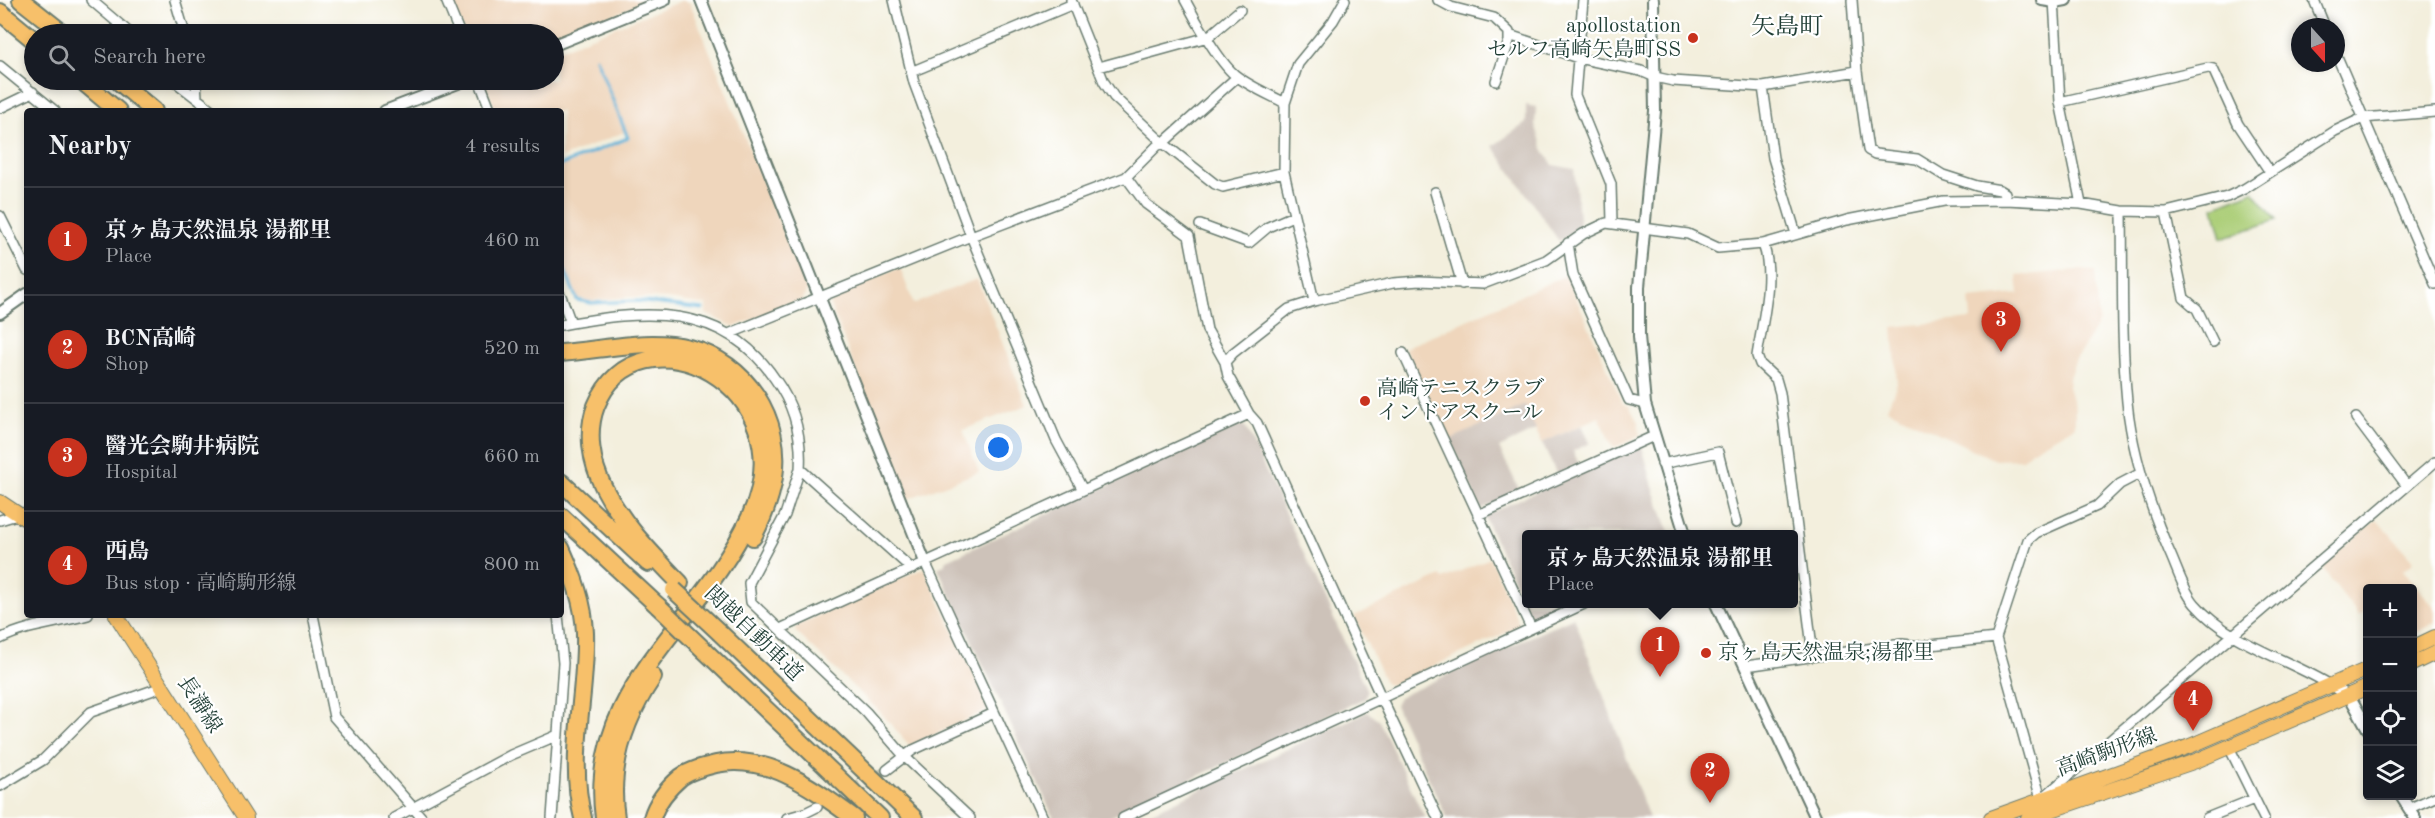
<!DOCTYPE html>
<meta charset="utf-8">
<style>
body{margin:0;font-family:"Old Standard TT","Noto Serif JP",serif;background:#20242c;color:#f1f3f6}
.controls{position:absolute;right:18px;bottom:18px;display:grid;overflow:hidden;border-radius:6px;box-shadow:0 3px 9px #0003}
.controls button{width:54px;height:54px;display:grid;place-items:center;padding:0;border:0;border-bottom:2px solid #363941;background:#171b24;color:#f1f3f6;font:30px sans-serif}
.compass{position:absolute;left:2291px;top:18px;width:54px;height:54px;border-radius:50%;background:#171b24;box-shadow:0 3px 9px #0003;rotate:159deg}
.you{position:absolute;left:999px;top:448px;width:21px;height:21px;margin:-15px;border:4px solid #fff;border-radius:50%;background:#1a73e8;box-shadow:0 0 0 9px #1a73e833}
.badge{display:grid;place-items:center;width:39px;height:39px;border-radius:50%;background:#c8321e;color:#fff;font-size:20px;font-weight:700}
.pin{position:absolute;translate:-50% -50px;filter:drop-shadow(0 2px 3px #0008)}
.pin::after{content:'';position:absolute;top:32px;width:21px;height:18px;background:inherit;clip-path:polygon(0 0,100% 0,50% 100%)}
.popup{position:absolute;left:1522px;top:530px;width:276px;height:78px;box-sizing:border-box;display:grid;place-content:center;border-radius:6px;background:#171b24;filter:drop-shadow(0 2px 4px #0005);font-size:20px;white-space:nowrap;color:#9ea1a6}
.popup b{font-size:22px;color:#f1f3f6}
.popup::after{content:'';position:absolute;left:50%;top:100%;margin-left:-12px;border:12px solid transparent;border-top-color:#171b24}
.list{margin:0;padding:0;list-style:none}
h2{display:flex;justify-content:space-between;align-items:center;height:78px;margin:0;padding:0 24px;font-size:26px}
h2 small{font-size:20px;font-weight:400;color:#9ea1a6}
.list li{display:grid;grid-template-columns:39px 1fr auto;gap:18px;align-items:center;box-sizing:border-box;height:108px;padding:0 24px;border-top:2px solid #363941}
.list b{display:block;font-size:22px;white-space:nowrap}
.list p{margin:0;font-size:20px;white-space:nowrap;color:#9ea1a6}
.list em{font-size:20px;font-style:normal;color:#9ea1a6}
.icon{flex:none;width:33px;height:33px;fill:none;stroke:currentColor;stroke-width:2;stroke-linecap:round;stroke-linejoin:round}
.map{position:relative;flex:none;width:2435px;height:818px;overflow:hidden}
.search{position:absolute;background:#171b24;box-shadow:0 3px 9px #0003;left:24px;top:24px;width:540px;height:66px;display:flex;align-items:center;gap:15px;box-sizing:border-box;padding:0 21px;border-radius:33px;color:#9ea1a6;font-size:22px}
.panel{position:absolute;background:#171b24;box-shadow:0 3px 9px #0003;left:24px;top:108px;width:540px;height:510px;border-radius:6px}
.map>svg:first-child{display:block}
.built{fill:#efd6bc}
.industrial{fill:#cdc2b9}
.green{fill:#abce77;stroke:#658656;stroke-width:1.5}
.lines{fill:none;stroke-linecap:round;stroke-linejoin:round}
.stream{stroke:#5cb1d8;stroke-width:3}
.minor-tunnel{stroke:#c9cbbb;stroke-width:9;stroke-dasharray:9 4.5;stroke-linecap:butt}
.minor-casing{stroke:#697b6f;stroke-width:12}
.tertiary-casing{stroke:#697b6f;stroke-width:14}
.primary-casing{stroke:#697b6f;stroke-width:16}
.motorway-casing{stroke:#697b6f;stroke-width:20}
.minor{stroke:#fff;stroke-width:9}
.tertiary{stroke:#fff;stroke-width:10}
.primary{stroke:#f7c06b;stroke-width:14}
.motorway{stroke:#f7c06b;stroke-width:16}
.motorway-bridge-casing{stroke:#697b6f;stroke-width:20;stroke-linecap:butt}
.motorway-bridge{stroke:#f7c06b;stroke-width:16}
.poi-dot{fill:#c8321e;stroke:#fff;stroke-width:2}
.labels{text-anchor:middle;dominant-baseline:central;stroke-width:4.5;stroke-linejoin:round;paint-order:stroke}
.poi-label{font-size:21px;fill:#1f3d34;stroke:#fff;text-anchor:start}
.street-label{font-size:21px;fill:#1f3d34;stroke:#fff}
.quarter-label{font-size:24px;fill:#1f3d34;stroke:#fff}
</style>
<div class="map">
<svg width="2435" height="818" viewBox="0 0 2435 818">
<rect width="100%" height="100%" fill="#fff"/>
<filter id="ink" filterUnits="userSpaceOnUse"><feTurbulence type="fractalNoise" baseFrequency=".0167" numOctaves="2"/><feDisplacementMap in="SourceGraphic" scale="12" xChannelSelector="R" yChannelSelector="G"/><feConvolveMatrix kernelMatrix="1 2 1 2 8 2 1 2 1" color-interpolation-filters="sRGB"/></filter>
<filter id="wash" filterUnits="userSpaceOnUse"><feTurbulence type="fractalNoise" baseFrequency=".008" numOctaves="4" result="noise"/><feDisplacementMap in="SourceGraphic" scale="24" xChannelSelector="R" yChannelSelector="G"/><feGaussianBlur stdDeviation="1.35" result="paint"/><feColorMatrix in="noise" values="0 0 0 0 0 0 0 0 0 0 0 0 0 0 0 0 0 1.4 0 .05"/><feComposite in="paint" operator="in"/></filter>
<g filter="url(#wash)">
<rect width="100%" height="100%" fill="#f3efdd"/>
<path class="built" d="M451,0H649L554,39V34H465Z
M683,0L690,3L807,290L803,299L734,327L706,314V305L668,299L629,297L590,301L578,298L561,255V167L630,139L627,131L561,158V111H496L484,82L485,80H554V52Z
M900,268L914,304L977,279L1027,405L963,430L979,472L907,499L829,302L831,295Z
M2077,270L2095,271L2099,322L2075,361L2069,378L2068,387L2075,408V426L2031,451L2023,459L1995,460L1887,409L1897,383L1893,327L1971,319L1969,299L2019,294L2017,276Z
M1566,275L1623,404L1629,406L1638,422L1640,436L1613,448L1599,417L1542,443L1524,406L1449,440L1405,348Z
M2377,519L2414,562L2403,570L2435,608V622L2413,635L2412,588H2368L2367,608L2359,616L2321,566Z
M1490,558L1520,626L1393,685L1386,684L1354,616L1441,576L1443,579Z
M924,568L990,709L910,746L881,713L795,631L796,626Z"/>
<path class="industrial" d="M1526,105L1536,107L1535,124L1544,151L1553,165L1574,169L1580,228L1559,241L1493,146L1526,123Z
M1525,405L1536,430L1499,448L1520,491L1481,509L1449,440Z
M1240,425L1245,426L1367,691L1365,698L1108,818H1054L938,568L945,564V561Z
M1582,425L1590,443L1573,451L1579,464L1557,475L1542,443Z
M1641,443L1654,490L1670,534H1526V604H1568L1533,621L1484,516Z
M1574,617L1649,818H1447L1395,705L1399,697Z
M1367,712L1378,719L1425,818H1139Z"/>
<path class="green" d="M2253,191L2277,220L2222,238L2214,207Z"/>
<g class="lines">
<path class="stream" d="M561,165L628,138L596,58
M561,261L577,300L591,303L637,301L703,309"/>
</g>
</g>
<g filter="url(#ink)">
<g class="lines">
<path class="minor-tunnel" d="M828,801L887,770"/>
<g class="minor-casing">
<path id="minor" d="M91,0L131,34
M175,0L185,34
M446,0L460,34
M894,0L914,83L971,236L1056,440L1083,490
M1185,0C1195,19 1219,62 1235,75C1249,86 1268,94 1285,103
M1438,0L1451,7L1494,18L1509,32V41L1496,81
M1583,0L1575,95L1611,184L1612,223
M1852,0L1857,71L1868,150L1875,154L1917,159L1943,175L1977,186L2000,190L2005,193L2006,200
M2054,0L2060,102L2081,204
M2314,0L2325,27
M1509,35L1578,58L1641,71L1655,77L1673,81L1763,87L1857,71
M2336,54L2435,284
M0,66L55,111
M1099,67L1208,37L1240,10
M911,72L1073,4
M1237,77L1163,143L1215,184L1223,187L1284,172
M173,80L213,111
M196,80L197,98
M479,80L491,111
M1763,87L1773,158L1796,234
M2060,102L2208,68L2213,69L2238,124L2270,172
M0,108L33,92
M1126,177L1146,204L1189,236L1207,330L1225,362L1228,376L1249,414
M1435,192L1462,284
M2122,211C2123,274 2121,339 2127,402C2132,453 2149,504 2169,551C2177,568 2183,590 2195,604C2229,644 2289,659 2332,686
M2166,212L2184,298L2197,309L2213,342
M0,216L27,270
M1200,225L1249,243L1268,227L1293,216
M1568,243L1573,275L1629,400L1645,404
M1763,244C1775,275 1762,323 1757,356L1760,364L1776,379L1780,393L1813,655
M561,296L571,323
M1314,301L1284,172L1285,103L1298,64L1333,21L1345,0
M561,325C643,310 722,301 775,379C794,405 802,437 800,469L912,569
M731,333L971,236L1126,177L1157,146L1163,143L1114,97L1104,82L1071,0
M1403,353L1531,628
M1225,362L1233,353L1289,309L1314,301L1393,283L1420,281L1483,284L1546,260L1583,234L1606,223L1688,234L1718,248L1763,244L1847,220L1944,201L2006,200L2081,204L2122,211L2166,212L2227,197L2244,189L2335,131L2363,118L2435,112
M2356,418L2407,486
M1662,464L1718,452L1736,523
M800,469L785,515L749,583L751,602L866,712L905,757L970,818
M1478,515L1654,436
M0,520L27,512
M925,562L1043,818
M313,615L334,717L422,818
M780,629L1249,414L1257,423L1381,697L1438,818
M0,639C28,625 58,623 88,615
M1746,666L1902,644L1921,646L1996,638
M2229,747L2264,818
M887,770L913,750L994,713
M0,786L43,760L91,712L162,687
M2045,796L2435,462
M2041,799L1996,638L2028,540L2036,533L2097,506L2120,484L2141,473
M2410,808L2435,797
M394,818L511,755L558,735
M552,818L563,663L558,615
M787,818L805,813L817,807
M1123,818L1584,604
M2207,818L2254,799"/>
</g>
<g class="tertiary-casing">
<path id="tertiary" d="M701,0L925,562
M1653,0L1655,111L1639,287V336L1645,404L1685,534
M2042,0L2055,2L2066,0
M554,45L665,0
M385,111L466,80
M0,313L27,294
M1716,604L1816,818
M2332,686L2350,697L2368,729
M2401,796L2415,818"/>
</g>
<g class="primary-casing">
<path id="primary" d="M0,502L27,520
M116,615L246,818
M2412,648L2435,637
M2412,664L2435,653
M1991,818L2190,746L2368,669
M2028,818L2196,761L2368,687"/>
</g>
<g class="motorway-casing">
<path id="motorway" d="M21,0L64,34
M0,12L34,40
M81,80L118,111
M117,80L154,111
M561,353C603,350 647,338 689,348C746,362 783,419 774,477C771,498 763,518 753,537
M561,482L648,563
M561,516L658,606
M561,548C573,575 584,603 585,633C587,694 567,757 583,818
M720,633L914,818
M705,651L880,818
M604,818C586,689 702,623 750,517C810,385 638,301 596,406C586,432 591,463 604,488C623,525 652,554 680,583
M616,818C608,766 624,720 653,677
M652,818C657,801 668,788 681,777C691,770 703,767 716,764C768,753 814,789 854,818"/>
</g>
<use href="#minor" class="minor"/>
<use href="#tertiary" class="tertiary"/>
<use href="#primary" class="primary"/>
<use href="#motorway" class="motorway"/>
<g class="motorway-bridge-casing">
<path id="motorway-bridge" d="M674,590L720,633
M658,606L705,651"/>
</g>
<use href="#motorway-bridge" class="motorway-bridge"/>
</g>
</g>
<g class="poi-dot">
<circle cx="1693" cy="38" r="6"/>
<circle cx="1365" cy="401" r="6"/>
<circle cx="1706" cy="653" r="6"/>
</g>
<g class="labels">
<g class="poi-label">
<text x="1681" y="26" text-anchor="end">apollostation<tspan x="1681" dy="24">セルフ高崎矢島町SS</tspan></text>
<text x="1377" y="389">高崎テニスクラブ<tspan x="1377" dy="24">インドアスクール</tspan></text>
<text x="1718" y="653">京ヶ島天然温泉;湯都里</text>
</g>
<g class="street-label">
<text transform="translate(753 634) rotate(44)">関越自動車道</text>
<text transform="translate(199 705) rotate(57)">長瀞線</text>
<text transform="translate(2107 753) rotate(-20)">高崎駒形線</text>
</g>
<g class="quarter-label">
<text x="1787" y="28">矢島町</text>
</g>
</g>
</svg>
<div class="controls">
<button>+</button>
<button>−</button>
<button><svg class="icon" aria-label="locate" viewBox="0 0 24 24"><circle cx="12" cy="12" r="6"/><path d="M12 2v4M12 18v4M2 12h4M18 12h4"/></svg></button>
<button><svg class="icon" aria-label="layers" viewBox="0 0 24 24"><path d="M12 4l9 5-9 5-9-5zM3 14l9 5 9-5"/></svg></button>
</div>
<svg class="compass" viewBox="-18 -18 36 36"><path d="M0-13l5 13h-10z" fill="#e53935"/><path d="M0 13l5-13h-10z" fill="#9ea1a6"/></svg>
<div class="you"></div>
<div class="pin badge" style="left:1660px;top:677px">1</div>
<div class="popup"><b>京ヶ島天然温泉 湯都里</b>Place</div>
<div class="pin badge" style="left:1710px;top:803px">2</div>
<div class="pin badge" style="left:2001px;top:352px">3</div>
<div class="pin badge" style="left:2193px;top:731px">4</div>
<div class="search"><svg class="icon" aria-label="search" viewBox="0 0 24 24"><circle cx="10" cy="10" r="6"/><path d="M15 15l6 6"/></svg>Search here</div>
<section class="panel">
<h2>Nearby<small>4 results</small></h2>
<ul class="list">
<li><span class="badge">1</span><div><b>京ヶ島天然温泉 湯都里</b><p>Place</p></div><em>460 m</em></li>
<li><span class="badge">2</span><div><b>BCN高崎</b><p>Shop</p></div><em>520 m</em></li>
<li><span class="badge">3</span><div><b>醫光会駒井病院</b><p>Hospital</p></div><em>660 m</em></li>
<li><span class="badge">4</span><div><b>西島</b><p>Bus stop · 高崎駒形線</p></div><em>800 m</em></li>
</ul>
</section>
</div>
